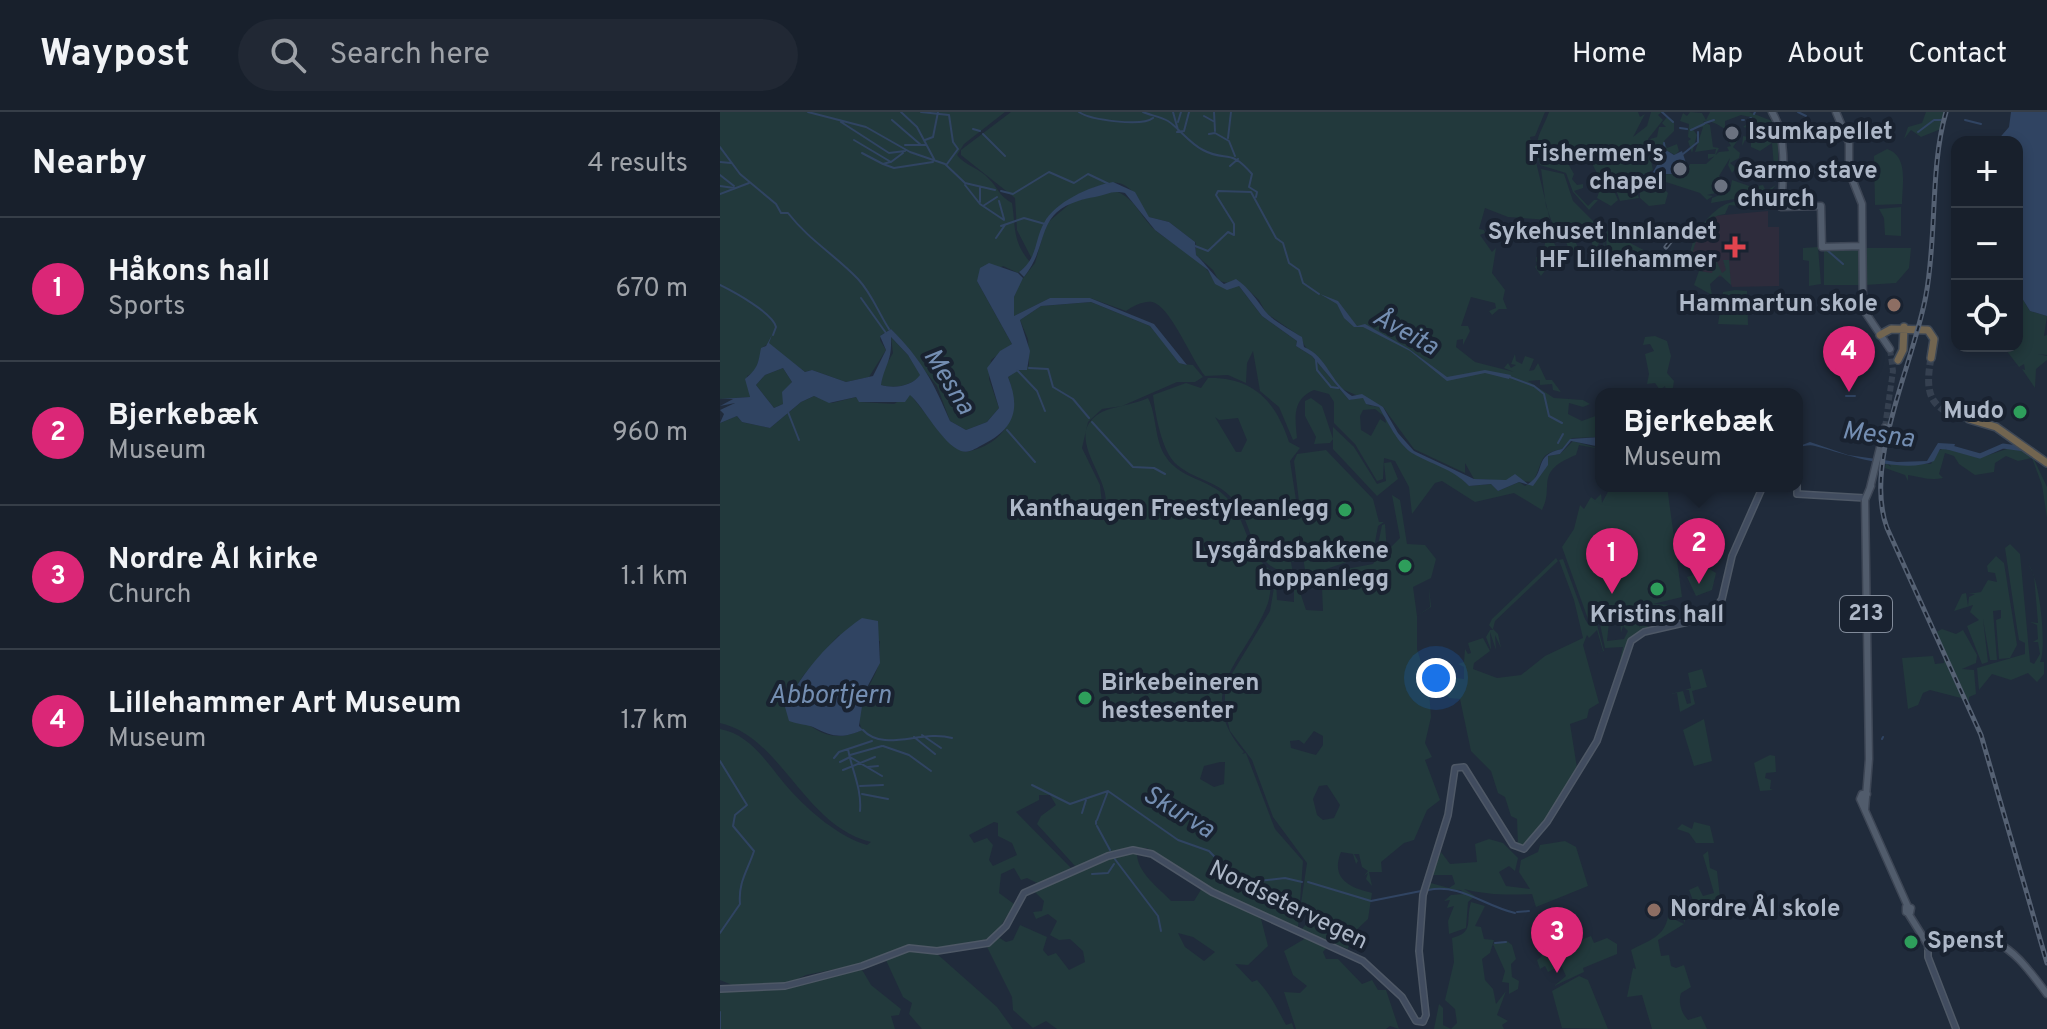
<!DOCTYPE html>
<meta charset="utf-8">
<style>
body{margin:0;font-family:Overpass,sans-serif;background:#212834;color:#f1f3f6}
.controls{position:absolute;right:24px;top:24px;display:grid;overflow:hidden;border-radius:16px;box-shadow:0 4px 12px #0003}
.controls button{width:72px;height:72px;display:grid;place-items:center;padding:0;border:0;border-bottom:2px solid #363e48;background:#18202c;color:#f1f3f6;font:40px sans-serif}
.you{position:absolute;left:716px;top:566px;width:28px;height:28px;margin:-20px;border:6px solid #fff;border-radius:50%;background:#1a73e8;box-shadow:0 0 0 12px #1a73e833}
.badge{display:grid;place-items:center;width:52px;height:52px;border-radius:50%;background:#db2777;color:#fff;font-size:26px;font-weight:700}
.pin{position:absolute;translate:-50% -66px;filter:drop-shadow(0 2px 4px #0008)}
.pin::after{content:'';position:absolute;top:42px;width:28px;height:24px;background:inherit;clip-path:polygon(0 0,100% 0,50% 100%)}
.popup{position:absolute;left:875px;top:276px;width:208px;height:104px;box-sizing:border-box;display:grid;place-content:center;border-radius:16px;background:#18202c;filter:drop-shadow(0 2px 6px #0005);font-size:26px;white-space:nowrap;color:#9fa3a9}
.popup b{font-size:30px;color:#f1f3f6}
.popup::after{content:'';position:absolute;left:50%;top:100%;margin-left:-16px;border:16px solid transparent;border-top-color:#18202c}
.list{margin:0;padding:0;list-style:none}
h2{display:flex;justify-content:space-between;align-items:center;height:104px;margin:0;padding:0 32px;font-size:34px}
h2 small{font-size:26px;font-weight:400;color:#9fa3a9}
.list li{display:grid;grid-template-columns:52px 1fr auto;gap:24px;align-items:center;box-sizing:border-box;height:144px;padding:0 32px;border-top:2px solid #363e48}
.list b{display:block;font-size:30px;white-space:nowrap}
.list p{margin:0;font-size:26px;white-space:nowrap;color:#9fa3a9}
.list em{font-size:26px;font-style:normal;color:#9fa3a9}
.icon{flex:none;width:44px;height:44px;fill:none;stroke:currentColor;stroke-width:2;stroke-linecap:round;stroke-linejoin:round}
.map{position:relative;flex:none;width:1327px;height:917px;overflow:hidden}
header{display:flex;align-items:center;gap:48px;box-sizing:border-box;height:112px;padding:0 40px;background:#18202c;border-bottom:2px solid #363e48}
header strong{font-size:38px}
nav{display:flex;gap:44px;margin-inline-start:auto;font-size:28px}
.search{width:560px;height:72px;background:#212834;display:flex;align-items:center;gap:20px;box-sizing:border-box;padding:0 28px;border-radius:44px;color:#9fa3a9;font-size:30px}
main{display:flex}
aside{flex:1;background:#18202c}
.map>svg:first-child{display:block}
.medical{fill:#2e2c3c}
.green{fill:#22393c;fill-rule:evenodd}
.water{fill:#304462;fill-rule:evenodd}
.lines{fill:none;stroke-linecap:round;stroke-linejoin:round}
.stream{stroke:#304462;stroke-width:2}
.river{stroke:#304462;stroke-width:5}
.primary-tunnel{stroke:#354050;stroke-width:6;stroke-dasharray:6 3;stroke-linecap:butt}
.highway-tunnel{stroke:#354050;stroke-width:7;stroke-dasharray:7 3.5;stroke-linecap:butt}
.secondary-casing{stroke:#4e5866;stroke-width:8}
.primary-casing{stroke:#3d4655;stroke-width:9}
.highway-casing{stroke:#3e4856;stroke-width:10}
.secondary{stroke:#414c5f;stroke-width:5}
.primary{stroke:#515c6c;stroke-width:6}
.highway{stroke:#726550;stroke-width:7}
.rail-casing{stroke:#556173;stroke-width:5}
.rail{stroke:#192230;stroke-width:2;stroke-dasharray:6;stroke-linecap:butt}
.worship-dot{fill:#6b7280;stroke:#192230;stroke-width:3}
.health-dot{fill:#e0444e;stroke:#192230;stroke-width:3}
.education-dot{fill:#8d6e63;stroke:#192230;stroke-width:3}
.leisure-dot{fill:#2e9e5b;stroke:#192230;stroke-width:3}
.labels{text-anchor:middle;dominant-baseline:central;stroke-width:8;stroke-linejoin:round;paint-order:stroke}
.shield{fill:#192230;stroke:#818b9a;stroke-width:2}
.shield-label{font-size:22px;font-weight:bold;fill:#aeb8c8}
.poi-label{font-size:24px;font-weight:bold;fill:#aeb8c8;stroke:#192230;text-anchor:end}
.street-label{font-size:24px;fill:#aeb8c8;stroke:#192230}
.water-label{font-size:26px;font-style:italic;fill:#748eb2;stroke:#192230}
</style>
<header>
<strong>Waypost</strong>
<div class="search"><svg class="icon" aria-label="search" viewBox="0 0 24 24"><circle cx="10" cy="10" r="6"/><path d="M15 15l6 6"/></svg>Search here</div>
<nav><a>Home</a><a>Map</a><a>About</a><a>Contact</a></nav>
</header>
<main>
<aside>
<h2>Nearby<small>4 results</small></h2>
<ul class="list">
<li><span class="badge">1</span><div><b>Håkons hall</b><p>Sports</p></div><em>670 m</em></li>
<li><span class="badge">2</span><div><b>Bjerkebæk</b><p>Museum</p></div><em>960 m</em></li>
<li><span class="badge">3</span><div><b>Nordre Ål kirke</b><p>Church</p></div><em>1.1 km</em></li>
<li><span class="badge">4</span><div><b>Lillehammer Art Museum</b><p>Museum</p></div><em>1.7 km</em></li>
</ul>
</aside>
<div class="map">
<svg width="1327" height="917" viewBox="0 0 1327 917">
<rect width="100%" height="100%" fill="#202b3b"/>
<path class="medical" d="M1048,99V115H1059V174L1012,175L1008,165L987,164L971,147L972,132L993,104Z"/>
<path class="green" d="M0,0H285L244,32L237,43C245,54 260,56 269,67C278,76 279,84 292,91C296,116 292,130 311,151L298,161L283,154L257,169L292,232L271,248L269,267L279,296L267,310L246,318L230,309L217,274L171,217L161,223L160,228L166,238L149,265L126,270L92,258L85,260L48,232L43,235L35,260L27,264L30,285L0,287Z
M291,0H825L815,24L810,25L830,108L788,105L765,96L759,117L764,118L765,121L760,123L772,140L776,136L772,161L785,178L783,187L787,197H779L772,203L769,199L776,196L775,191L751,185L741,214H748L750,219L743,233V227L737,228L736,235L755,250L794,260L784,256L788,251L791,256L796,253L791,252L795,242L796,249L802,252L805,244L814,247L809,259L814,258L818,251L826,268H832L841,280L833,278L832,272L820,273V268L808,269L834,286L863,288L870,292L863,295L849,291L848,302L862,309L859,310L881,302V325L852,326L842,337C817,342 824,350 813,370L754,367L745,351V361L694,337L663,295L620,276C610,258 584,240 581,225L546,201L539,188L525,175L499,169L493,158L476,143V131L449,110L429,105C418,94 418,79 402,72C385,65 343,90 331,103C320,116 317,133 313,149L297,118L295,86L241,43V38Z
M829,0H918L920,5L925,2L913,25L927,14L931,0H942L938,3L943,8L928,27L927,44L931,46L935,32L930,27L937,25L939,15H946L942,11L947,5L954,9V19L944,29L947,36L957,32L959,39L955,43L946,38L938,51L931,49L933,58L923,63L920,72L928,77L916,79L919,86L900,89L890,61H886L898,88L891,94L877,86L882,71L864,36L846,35L842,41L854,62L852,67L857,73L863,72V76L854,79L868,94L874,88H878L869,98L853,80L846,61L820,53C811,29 822,20 829,0Z
M970,0L982,1L986,8L990,0H1029L1052,9L1047,0H1050L1058,23V53L1054,55L1052,31L1040,39L1031,35V27L1025,28L1022,34L1023,24L1034,26L1037,31H1042L1041,19L1023,15L1035,6L1021,3L1005,9V17C997,12 993,9 983,9L990,13L993,35L999,36L995,44L988,47V42H995L996,37L975,40L983,15L972,16L977,23L972,41L968,29L971,27L968,25L969,12L960,9L963,1L967,4Z
M1206,0H1226L1221,17L1201,25L1191,18L1184,27L1188,15L1202,11Z
M1014,22L1018,28L1013,35L1020,41L1019,46L1010,51L1016,56L1012,61L1008,53L1010,46L999,64L1008,72H1005L1007,78L1011,74L1009,78L987,83L993,84L987,88L980,81L946,70L943,76L948,81L945,92L929,94L920,86V80L930,78L939,63L965,61L970,52H986L999,40L1009,39L1007,35L1011,34L1006,25L1012,26Z
M1167,37C1189,44 1182,73 1182,92L1155,93L1154,44Z
M821,57L844,62L853,89L885,121L884,144L883,123L874,141L871,126L863,127L861,122L854,126L860,141L856,143L855,133L852,145L846,130L838,129L844,128V123L838,127L844,122V117L839,116L845,115L838,111L836,124L832,127L844,150L835,155L837,144H830L833,156L829,153L827,139V156L821,164L815,155L822,147L816,150V145L823,144L825,131L820,130V122L827,121L828,114L833,113L826,94Z
M1062,59L1058,93L1053,96L1046,91L1042,98V91L1021,89L1020,94L1009,93L1005,102C979,105 974,135 970,153C966,131 988,98 1009,91C1024,86 1040,89 1054,83L1060,75Z
M1012,68L1032,75L1043,73L1046,79L1056,73L1049,81L991,91L992,86L1010,79Z
M394,79C414,84 420,104 434,117C453,134 487,147 495,172L519,174L542,204L577,229L576,234L592,244L629,288L643,285L648,293L659,295L673,319L694,342L735,359L749,374L771,372L778,379L799,370L805,374C818,368 827,359 828,344L840,342L853,329L881,337L859,333L856,343C813,360 835,374 822,398L794,381L755,390L722,369L715,371L692,402L689,375L675,349L664,346L663,367L657,369L635,332L614,311V290L609,282L594,278C572,287 575,306 577,326L573,328L559,295L540,279L533,239L527,251L526,271L508,263L485,264C471,247 453,200 435,191C427,187 413,194 406,199L370,186H330L294,204V185L300,170L315,151L326,112L352,90ZM655,297L665,305L666,311L660,307L651,324L641,318L640,304L643,298Z
M1181,95V124L1165,123L1164,106L1159,97Z
M887,119L941,147L944,149L942,157L934,148L929,149L916,139L886,140Z
M1098,135L1101,172L1089,174V149L1083,148V136Z
M1104,136H1141V173H1104Z
M1145,136H1191L1189,156L1176,171L1145,173Z
M996,148L1002,161L1006,158L1003,148H1009L1011,173L1000,163L990,172L992,183L974,173L979,159L992,161Z
M1015,178L1027,179L1028,213L998,212L1003,180Z
M1297,178L1310,199L1327,204L1324,224L1327,223V243L1318,242L1327,244V248L1316,257L1315,276L1302,257L1305,258L1304,252L1299,255L1283,234L1299,235Z
M371,190L430,214L462,252L473,253L483,265L475,270H457L402,294L382,297L368,310L362,336L380,373L382,392L378,408C409,378 336,328 380,301C390,295 413,293 428,286C437,303 434,328 446,345C460,367 490,367 507,386C528,409 525,441 552,459C551,469 551,486 546,496C523,551 473,580 524,640L522,642L526,641L555,717L583,749L578,816L489,777L427,736L398,738L363,754H355L317,712L321,704L336,693L330,683H319V688L296,700L351,756L319,772L307,766L301,768L294,756L281,762L279,781L294,792L276,822L258,831L217,837L191,834L146,851L86,863L67,872L12,873L0,868V617C33,623 49,655 70,678C89,699 119,725 147,733L151,730C84,714 62,625 0,611V311L17,304L22,310L50,316L81,290L94,284L112,291L136,285L140,290L174,292L190,282L224,325L245,340C284,334 303,301 288,265L292,262L285,261L309,254L308,227L300,208L321,194ZM119,523L160,529C159,536 161,548 158,554C152,573 132,597 142,618C106,634 94,615 65,595L83,564ZM500,650H505L504,672L494,675L480,667L484,654ZM274,710L278,711V724L292,731L297,743L273,754L269,748L273,733L267,726L254,731L249,723Z
M935,224L947,229L951,244L947,261L954,269L952,282H947L945,274L940,278L935,271L927,272L929,262L925,242L934,239L930,232L923,233L925,225Z
M171,225L188,243L201,263C191,274 175,277 161,273L162,260L173,241Z
M63,256L72,270L64,284L71,296L63,300V292L54,296L36,273L45,263Z
M488,266C534,265 556,290 569,330L580,336L570,349L578,401L595,404L593,396L580,397L574,349L577,342L606,338L653,387L659,410H664L658,414L653,441L586,464L579,419L580,448L571,450L573,462C526,455 537,413 511,385C494,366 462,366 449,343C440,327 435,301 433,283L466,271L481,276ZM495,305L499,308L518,306L527,328L521,340H516Z
M591,286L602,294L613,327L610,331L594,332L596,325L585,304V289Z
M613,315L634,335L657,372L666,369L664,351L671,350L678,367L657,384L613,337Z
M1226,335L1259,346L1290,336L1311,341L1327,375V406L1322,373L1312,346L1298,349L1286,344L1275,351L1274,360L1255,363L1239,352L1234,344L1225,341L1219,362L1223,366C1211,369 1200,365 1188,363V369L1185,363L1165,356L1166,351L1171,355L1169,351L1211,352L1216,340Z
M891,374H947L962,485L933,492L952,493L930,496L932,511L922,494L913,495L920,516V501L929,516L913,526L899,561H897L903,535L885,536L880,512L887,507L889,510L887,529L904,527L908,519L903,514L901,521L900,504L892,510V504L880,509L874,492V508L877,505V509L868,507L842,435L854,417L860,393L864,397L871,385L875,388L881,382L882,391Z
M672,383L680,388L687,432L705,433L716,447L711,466L693,475L697,504L710,495L709,475L711,495L697,504V537L706,566L718,567L719,572L709,579L711,605L705,631L712,645L705,648L720,688L707,698L694,728L684,731L661,750L662,760H649L652,774L646,767L648,761L644,764L648,759L642,755L639,742H634L638,749L636,752L633,742L621,740C610,767 630,776 652,781L648,807L630,824L628,837L581,818L593,804L591,800L580,798L587,751L553,705L532,648L510,619L505,599V573L550,499L556,464L575,465L586,498L603,499L602,476L660,472L654,464L603,471V468L654,458L615,462V459L653,452L660,442L656,443L662,413L665,412L667,439L680,426ZM559,464L574,466V490L557,488L556,468ZM594,619L603,624V633L596,643L571,636L570,629L579,628L584,632ZM607,673L620,693L614,706L603,708L597,703L593,687L599,674Z
M977,430H983L986,455L996,461L992,478L976,484L967,465L973,463L970,441L976,439Z
M1290,432L1300,442L1310,550L1314,552L1320,542L1318,530H1313L1318,527L1317,513L1310,510L1318,511L1314,463L1308,452C1320,465 1327,537 1320,550H1324V562L1317,570L1308,561L1291,568L1272,562L1259,578L1257,556L1305,542V531L1299,528L1297,516L1285,436Z
M1276,444L1284,451L1297,533L1290,546L1279,547L1276,508L1281,506V498L1273,499L1277,548H1270L1263,507L1268,550L1262,552L1247,514L1259,508L1250,500L1253,493L1234,499L1242,482L1246,481L1248,494L1249,485L1255,482H1248L1261,480L1268,468L1277,470L1275,461L1268,460L1267,454Z
M836,446L838,449L775,509L773,517L778,522L781,536L775,523L776,538L770,520L771,538L766,525L770,518H773L769,513L772,507Z
M843,447L865,507L868,512L877,513L884,539L874,542L883,539L877,518L869,526L867,523L863,533L879,591L869,597L867,606L850,612L857,656L829,703L806,732L798,733L797,707L791,704L785,685L778,681L771,659L751,639L740,587L729,586L725,579L728,573L724,575L719,569L729,565L744,567V555L738,552L744,550L745,537L748,542L751,541L748,531L763,526L770,539L754,551L753,557L777,566L801,563L825,544L863,526L854,488L839,448Z
M1222,517L1236,522L1243,518L1257,543L1256,551L1242,557L1254,558L1256,582L1249,585V591L1216,520Z
M1223,541L1247,595L1241,586L1210,578L1203,581L1198,593L1188,597L1182,546L1213,544L1215,552L1224,551Z
M982,557L987,575L972,579L975,592L960,600L957,581L950,582L963,579L967,592L971,591L969,578H965L971,576L968,561Z
M984,607L992,649L974,654L963,618Z
M1050,643L1055,644L1056,660L1046,661L1045,666L1051,668L1050,677L1053,678L1040,679L1034,651Z
M974,710L990,714L994,731H976L969,721L957,717L962,712L972,717Z
M769,727L783,731L798,746L795,759L789,754L779,760L786,774L810,777L799,760L801,748L818,740L820,733L845,729L856,735L868,774L816,795L812,782C787,783 767,783 744,777L755,784L748,790L746,816L729,822L728,809L734,794L727,796L730,788L724,789L731,783L744,782L741,778L705,777L707,770L729,776L735,772L732,763H712L721,740L730,752L757,750L755,732Z
M988,739L990,756L997,759L1000,785V789L996,791L993,788L994,792L989,795L1001,793L965,805V811L961,803L977,799L969,778L978,774L983,784L994,781L983,743Z
M417,740C416,760 438,775 451,789H474L482,776L540,803L548,834L528,853L515,852L532,870L537,868C551,883 557,896 566,913L572,911L574,917H337L326,909L313,916L293,898L292,885L266,833L278,825L286,830L293,828L300,813L327,825L323,838L328,844L336,841L349,858L365,850L363,839L350,827L339,828L330,823L337,809L328,802L316,807L313,800L322,799L324,789L314,779L394,744ZM458,821L473,825L495,840L484,849L465,835Z
M751,790L765,794L755,814L761,815L764,827L774,828L770,841L762,847L765,868L773,877L776,892L786,879L777,903L788,909L782,913L784,917H714L719,892L723,896V913L731,917L737,911L735,897L725,888L734,850L732,826C755,820 745,810 751,790Z
M834,799L846,815L840,819V824L853,831L871,824L874,831L887,826L897,832V842L863,856L864,860L834,874L846,864L841,853L828,860L825,854L820,857L817,848L821,845Z
M948,804L964,812L938,828L941,844L949,843L951,854L956,856L964,853L971,875L961,881C958,889 961,901 968,908L981,904L987,917H932L922,883L907,885L913,856L916,857L911,838C929,828 945,825 948,804Z
M586,826L607,835L603,840L606,847H618L642,872L652,868L658,878H666L679,917L670,914L666,917H576L564,880L580,881L587,874L573,863L564,839Z
M787,829L792,833L796,847L791,852L792,865L799,869L798,877L789,882V871L782,870L785,859L773,832Z
M188,838L216,841L277,895L293,917H202L189,902L192,891L183,885L165,846Z
M141,856L151,873L181,897L179,903L171,904L175,917H0V879L61,876Z
M859,864L868,868L888,917L842,916L832,879Z"/>
<path class="water" d="M1291,0H1327V204L1310,199L1297,178V60L1303,57H1297V30H1276L1289,15Z
M946,38L954,43L962,39L967,54L959,55L952,62H936L929,76L923,75L917,64L933,60Z
M393,70L415,80L429,105L449,110L475,130L476,143C486,152 494,165 504,172L516,167C529,176 536,187 545,199C553,209 571,218 582,225L584,235C607,244 611,272 632,284L642,282L663,295L678,321L694,339L754,367L786,368L795,362L808,372C827,361 812,343 842,337L850,327L881,325V335L851,329L840,342L828,344V353L813,374L799,370L778,379L771,372L749,374C732,356 710,352 692,341C678,332 667,309 659,295L646,292L643,286L629,288L592,244L576,234L577,229L542,204L519,174L507,178L495,172L488,158L435,118L405,81C391,78 387,83 375,85C311,96 333,129 304,165L299,160C318,146 314,129 324,111C335,90 370,74 393,70Z
M269,151L298,161L303,166L294,185V204L330,186H370L434,212L467,253L459,251L430,214L371,190L321,194L300,208L310,239L307,258H299L288,265C301,297 294,317 264,332C256,336 249,342 241,339C222,332 204,295 190,283L185,290H139L136,285L109,291L94,284L81,290L50,316L22,310L17,304L0,311L4,302L0,298L15,291L0,294L13,287H0L30,285L25,267C38,256 38,252 41,236L46,234L52,223L49,231L85,260L92,258L126,270L153,264L166,238L160,224L171,217C202,248 214,271 230,309L246,318L267,310L279,296L267,256L280,239L292,232L257,169L260,156ZM171,225L188,243L200,263C192,274 175,277 161,273C165,251 172,251 171,225ZM63,256L72,270L62,280L63,292L54,296L36,273L45,263Z
M600,182L618,189L637,214L645,212L689,237L727,265L765,258L791,263L789,267L765,261L727,269L690,239L643,215H634L624,206L617,192Z
M1090,330L1128,343L1177,350L1207,349L1218,331L1235,332L1233,338L1220,337L1214,349C1183,363 1126,342 1095,334C1089,332 1083,335 1077,335Z
M142,506L158,509L160,551L144,581L139,614L143,618C121,627 113,625 93,615C89,613 77,612 69,609L65,595C82,560 111,527 142,506Z"/>
<g class="lines">
<path class="stream" d="M88,0L146,15L190,40L225,52L245,71L275,78
M181,0L197,15L214,47
M201,0L229,3L233,30L238,37L227,52
M359,0C370,8 422,15 433,6
M423,0C430,3 441,5 448,9C459,16 469,31 483,38C507,51 509,35 532,62L529,75L537,80L536,85
M453,0L458,18
M494,0L495,19
M942,0L953,10
M1078,0L1086,4
M1034,2L1035,0
M484,4L493,9
M1029,7L1031,6
M172,8L201,33
M1022,8H1024
M1245,8L1261,12
M121,10L169,41L185,39
M458,10L461,0
M985,11L994,8
M960,16L967,17
M253,17L260,19
M971,18L984,12
M457,20L464,19L469,0
M1198,20L1214,8H1221
M263,22L285,44
M489,22L495,21L509,29L515,44
M508,26L511,0
M134,28L171,50L183,41
M205,28L213,25L218,0
M944,31L945,39
M185,33H206
M0,35L20,62L56,92L61,101H68C89,128 115,143 138,167C152,182 158,200 169,217
M142,41L163,52L170,50
M963,42L978,30V20
M0,50L11,51
M163,52L174,56L213,50
M510,54L518,47
M0,63L14,74
M245,73L260,92L284,108
M0,74L14,76
M281,79L293,82L329,60L354,71L368,62L389,72
M0,82L29,71
M279,89L284,107
M260,90V76
M263,94L277,85
M281,114L304,106L325,112
M276,126L285,113
M475,134L488,139L508,120L514,123V112L496,83L498,79L531,80L556,126L563,131L569,151L579,158L583,171L599,182
M1107,138L1123,152
M0,173C14,180 53,201 56,215L53,223
M141,186L166,221
M596,248L597,258L611,275L618,276
M309,256L328,257L333,275L353,287L369,306
M297,258L317,279L325,299
M790,265L814,274L824,282L829,304L842,311
M1126,284H1135
M68,300L79,328
M372,310L413,355L434,356L445,362
M287,318L315,350
M838,331L843,322
M143,618C164,641 202,617 232,626
M202,623L221,636
M194,625L215,642
M1162,627L1163,625
M163,634L189,643L211,659
M128,637C132,659 142,677 140,699
M130,643L162,634
M114,646L119,640L152,629
M0,649L27,693L15,703L13,714L34,739C28,758 18,770 20,792L0,821
M120,650L130,645L162,664
M148,655L158,654
M123,658L155,645
M312,673L350,692L388,679L458,728L489,739L520,771L565,766L582,770
M140,674L163,673
M142,682L168,687
M362,701L366,688
M377,708L388,679
M376,712V709
M377,714L390,738
M394,746L438,804L441,819
M372,762L388,761L394,752
M588,770L651,789L701,779
M708,778C740,771 764,794 795,801
M797,800L809,799
M775,831L786,830
M0,900V917"/>
<path class="river" d="M1228,335L1260,344L1283,334L1305,337"/>
<path class="primary-tunnel" d="M1165,315L1173,259L1170,237"/>
<path class="highway-tunnel" d="M1211,246C1204,284 1211,299 1249,307"/>
<g class="secondary-casing">
<path id="secondary" d="M1077,354V382L1145,386
M978,506L993,500L1002,487L1012,444L1043,374
M1208,835V845L1236,917
M0,877L65,874L142,854L189,836L217,839L268,831L286,814L304,781L388,744L413,738L432,742L492,780L643,849L682,885L696,909L703,910L706,903L699,839L703,783L728,703L735,656L744,655L793,733L804,737L827,710L877,629L911,529L924,520L972,509"/>
</g>
<g class="primary-casing">
<path id="primary" d="M1052,0C1068,25 1063,67 1061,95L1101,94L1102,135L1142,134
M1116,0L1129,31V59L1142,92L1143,197L1170,237
M1150,376L1165,315
M1147,682H1142L1140,687L1188,795
M1145,698L1149,647L1145,388L1151,374
M1186,795L1191,796L1190,801L1186,800Z
M1188,801L1208,833
M1213,831H1209L1208,835C1273,818 1285,825 1327,882"/>
</g>
<g class="highway-casing">
<path id="highway" d="M1160,223L1171,217L1208,218L1214,227L1211,246
M1178,248L1183,238L1184,215
M1249,307L1276,315L1327,351"/>
</g>
<use href="#secondary" class="secondary"/>
<use href="#primary" class="primary"/>
<use href="#highway" class="highway"/>
<g class="rail-casing">
<path id="rail" d="M1226,0C1210,54 1217,125 1206,183C1194,251 1143,350 1167,416L1261,623L1327,851
M946,135L960,117"/>
</g>
<use href="#rail" class="rail"/>
</g>
<g class="worship-dot">
<circle cx="1012" cy="21" r="8"/>
<circle cx="960" cy="57" r="8"/>
<circle cx="1001" cy="74" r="8"/>
</g>
<path class="health-dot" d="M1011 123h8v8h8v8h-8v8h-8v-8h-8v-8h8z"/>
<g class="education-dot">
<circle cx="1174" cy="193" r="8"/>
<circle cx="934" cy="798" r="8"/>
</g>
<g class="leisure-dot">
<circle cx="1300" cy="300" r="8"/>
<circle cx="625" cy="398" r="8"/>
<circle cx="685" cy="454" r="8"/>
<circle cx="937" cy="477" r="8"/>
<circle cx="365" cy="586" r="8"/>
<circle cx="1191" cy="830" r="8"/>
</g>
<g class="labels">
<rect class="shield" x="1120" y="484" width="52" height="36" rx="6"/>
<g class="shield-label">
<text x="1146" y="502">213</text>
</g>
<g class="poi-label">
<text x="1028" y="21" text-anchor="start">Isumkapellet</text>
<text x="944" y="43">Fishermen's<tspan x="944" dy="28">chapel</tspan></text>
<text x="1017" y="60" text-anchor="start">Garmo stave<tspan x="1017" dy="28">church</tspan></text>
<text x="997" y="121">Sykehuset Innlandet<tspan x="997" dy="28">HF Lillehammer</tspan></text>
<text x="1158" y="193">Hammartun skole</text>
<text x="1284" y="300">Mudo</text>
<text x="609" y="398">Kanthaugen Freestyleanlegg</text>
<text x="669" y="440">Lysgårdsbakkene<tspan x="669" dy="28">hoppanlegg</tspan></text>
<text x="937" y="504" text-anchor="middle">Kristins hall</text>
<text x="381" y="572" text-anchor="start">Birkebeineren<tspan x="381" dy="28">hestesenter</tspan></text>
<text x="950" y="798" text-anchor="start">Nordre Ål skole</text>
<text x="1207" y="830" text-anchor="start">Spenst</text>
</g>
<g class="street-label">
<text transform="translate(568 794) rotate(26)">Nordsetervegen</text>
</g>
<g class="water-label">
<text transform="translate(685 221) rotate(29)">Åveita</text>
<text transform="translate(228 270) rotate(58)">Mesna</text>
<text transform="translate(1158 324) rotate(7)">Mesna</text>
<text x="110" y="584">Abbortjern</text>
<text transform="translate(458 701) rotate(31)">Skurva</text>
</g>
</g>
</svg>
<div class="controls">
<button>+</button>
<button>−</button>
<button><svg class="icon" aria-label="locate" viewBox="0 0 24 24"><circle cx="12" cy="12" r="6"/><path d="M12 2v4M12 18v4M2 12h4M18 12h4"/></svg></button>
</div>
<div class="you"></div>
<div class="pin badge" style="left:892px;top:482px">1</div>
<div class="pin badge" style="left:979px;top:472px">2</div>
<div class="popup"><b>Bjerkebæk</b>Museum</div>
<div class="pin badge" style="left:837px;top:861px">3</div>
<div class="pin badge" style="left:1129px;top:280px">4</div>
</div>
</main>
